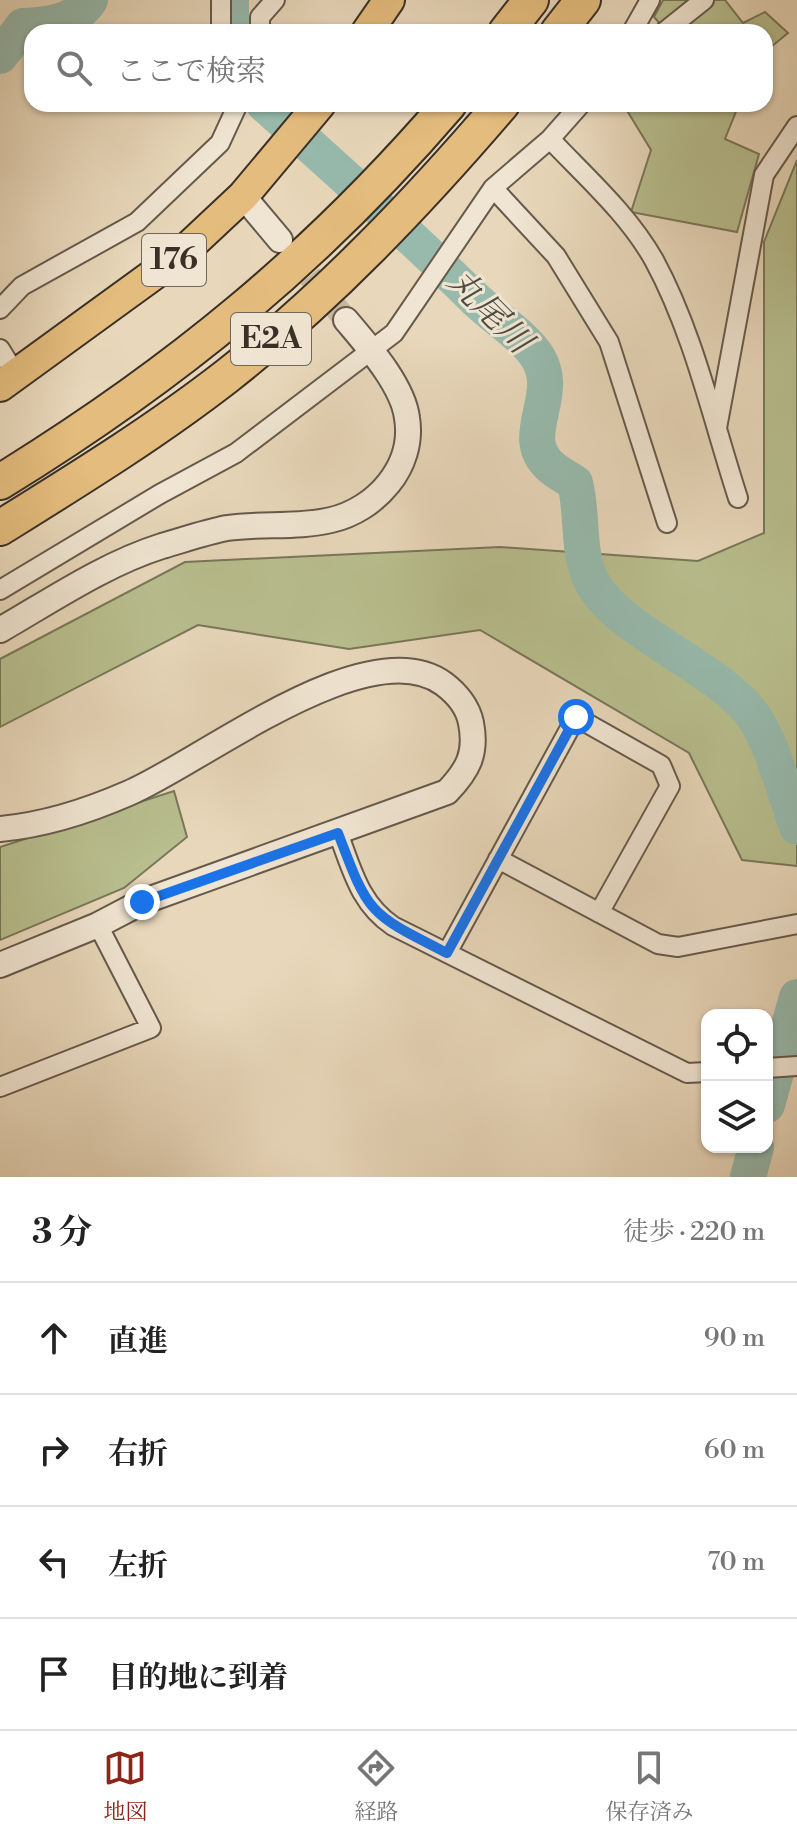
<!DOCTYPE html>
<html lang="ja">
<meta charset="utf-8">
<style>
body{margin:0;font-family:"Libre Bodoni","Noto Serif JP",serif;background:#f6f6f6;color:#222}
.controls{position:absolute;right:24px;bottom:24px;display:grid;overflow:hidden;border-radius:16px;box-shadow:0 2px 6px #0004}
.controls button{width:72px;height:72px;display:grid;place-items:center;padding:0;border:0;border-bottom:2px solid #e0e0e0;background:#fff;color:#222;font:40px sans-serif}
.stop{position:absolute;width:24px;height:24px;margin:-18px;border:6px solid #1a73e8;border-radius:50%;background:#fff}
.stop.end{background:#1a73e8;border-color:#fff;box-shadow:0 2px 8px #0008}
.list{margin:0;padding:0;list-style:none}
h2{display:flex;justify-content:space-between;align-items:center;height:104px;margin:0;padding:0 32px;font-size:34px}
h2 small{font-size:26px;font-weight:400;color:#767676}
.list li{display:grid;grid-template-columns:52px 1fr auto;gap:24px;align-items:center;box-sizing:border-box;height:112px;padding:0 32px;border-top:2px solid #e0e0e0}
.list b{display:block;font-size:30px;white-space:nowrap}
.list em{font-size:26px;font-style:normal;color:#767676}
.icon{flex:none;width:44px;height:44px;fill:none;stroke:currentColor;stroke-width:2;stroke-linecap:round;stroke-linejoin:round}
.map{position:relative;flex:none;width:797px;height:1177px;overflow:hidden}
.search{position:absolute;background:#fff;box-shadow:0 2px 6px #0004;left:24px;right:24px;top:24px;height:88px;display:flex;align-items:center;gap:20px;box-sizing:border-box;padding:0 28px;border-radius:24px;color:#767676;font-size:30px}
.sheet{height:552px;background:#fff}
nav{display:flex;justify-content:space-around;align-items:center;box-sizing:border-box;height:112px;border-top:2px solid #e0e0e0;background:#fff;font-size:22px;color:#767676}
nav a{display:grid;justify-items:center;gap:4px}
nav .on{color:#8f2418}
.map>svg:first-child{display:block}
.green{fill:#b8be8e;stroke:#79775a;stroke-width:2}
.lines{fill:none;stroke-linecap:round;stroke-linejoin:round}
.river{stroke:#97baad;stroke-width:36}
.tertiary-tunnel{stroke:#c5b69d;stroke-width:24;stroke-dasharray:24 12;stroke-linecap:butt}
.minor-casing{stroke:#665a4c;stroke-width:22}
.tertiary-casing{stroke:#665a4c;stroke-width:28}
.trunk-casing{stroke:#3a3027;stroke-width:34}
.motorway-casing{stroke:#3a3027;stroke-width:38}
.minor{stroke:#f0e5d2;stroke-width:18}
.tertiary{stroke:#f0e5d2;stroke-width:24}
.trunk{stroke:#e4bc7d;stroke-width:30}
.motorway{stroke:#e4bc7d;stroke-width:34}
.route{stroke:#1a73e8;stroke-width:10}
.labels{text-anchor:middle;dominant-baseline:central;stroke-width:6;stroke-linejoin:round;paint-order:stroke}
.shield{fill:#f0e5d2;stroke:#71665a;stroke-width:2}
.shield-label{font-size:30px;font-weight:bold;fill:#3a3027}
.water-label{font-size:34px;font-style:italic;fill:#4d4c42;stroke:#f0e5d2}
</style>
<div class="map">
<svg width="797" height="1177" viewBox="0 0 797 1177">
<rect width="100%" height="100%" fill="#e8d7ba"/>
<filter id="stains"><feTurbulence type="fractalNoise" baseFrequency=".0025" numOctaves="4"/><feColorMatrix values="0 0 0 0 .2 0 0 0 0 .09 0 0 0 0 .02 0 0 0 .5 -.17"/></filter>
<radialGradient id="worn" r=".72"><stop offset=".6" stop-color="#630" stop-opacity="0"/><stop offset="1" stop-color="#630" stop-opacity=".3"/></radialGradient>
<path class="green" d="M663,0H725L743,23L765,12L788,33L765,52V32H667L654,17Z
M623,104H739L725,139L759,154L737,232L631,212L651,150Z
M797,160V866L742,860L689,753L480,630L349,649L198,625L0,727V659L185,562L500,547L698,561L764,533V242Z
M174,791L187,837L124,888L0,940V847Z"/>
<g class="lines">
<path class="river" d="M231,0V32
M0,56L23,26C46,25 76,22 90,0
M264,104C334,167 404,229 471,295C490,315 517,330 534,352C566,393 515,434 550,466C557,473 567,477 575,483C583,513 577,552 591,580C616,631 714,665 751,713C772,740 785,794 797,827
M767,1105L797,997
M748,1177L756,1147"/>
<path class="tertiary-tunnel" d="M287,248L346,320"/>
<g class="minor-casing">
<path id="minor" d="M221,0V32
M260,32V17L275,0
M632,32L650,0
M664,32L704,0
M550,139C586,177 628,214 654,260C694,334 712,418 738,498
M493,188L556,256L609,342L667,523
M0,309L22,286L137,222L220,143L238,104
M0,349L16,375
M717,428L764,175L797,126
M0,590L160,494L236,453L394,333L493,188L550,139L581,104
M338,833C352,869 359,903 393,926L687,1073L707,1072
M498,859L658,944L678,947L797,924
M447,953L576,717L661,765L670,786L599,913
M767,1068L797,1066
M0,1087L151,1028L98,925"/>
</g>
<g class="tertiary-casing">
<path id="tertiary" d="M243,196L280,240
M0,630C52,600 105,564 162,546C183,540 206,532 227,528C261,523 298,528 331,520C375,510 415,467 407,418C403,385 367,345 346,320
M0,829C44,825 88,811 129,793C200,763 369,628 444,684C456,693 468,707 471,723C477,754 468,770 447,792L142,902L98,925L0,965"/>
</g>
<g class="trunk-casing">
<path id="trunk" d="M367,32L389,0
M0,386L179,256L243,196L320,104"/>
</g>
<g class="motorway-casing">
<path id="motorway" d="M506,32L531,0
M558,32L583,0
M0,482C174,375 315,260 449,104
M0,528C77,480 155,432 227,376C329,296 418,202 502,104"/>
</g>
<use href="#minor" class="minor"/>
<use href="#tertiary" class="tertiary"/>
<use href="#trunk" class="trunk"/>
<use href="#motorway" class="motorway"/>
</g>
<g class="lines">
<path class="route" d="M142,902L338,833C369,915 368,913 447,953L576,717"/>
</g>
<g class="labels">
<g class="shield">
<rect x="142" y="234" width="64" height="52" rx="6"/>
<rect x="231" y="313" width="80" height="52" rx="6"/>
</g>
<g class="shield-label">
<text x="174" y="260">176</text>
<text x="271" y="339">E2A</text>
</g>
<g class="water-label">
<text transform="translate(489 312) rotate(45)">丸尾川</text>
</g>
</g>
<rect width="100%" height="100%" filter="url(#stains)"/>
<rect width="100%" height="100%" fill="url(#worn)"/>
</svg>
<div class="controls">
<button><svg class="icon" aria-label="locate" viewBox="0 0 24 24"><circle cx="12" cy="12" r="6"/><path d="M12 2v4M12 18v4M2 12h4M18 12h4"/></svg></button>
<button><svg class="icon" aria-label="layers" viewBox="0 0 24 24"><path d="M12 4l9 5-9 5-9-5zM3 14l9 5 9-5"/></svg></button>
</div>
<div class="stop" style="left:576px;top:717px"></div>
<div class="stop end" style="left:142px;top:902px"></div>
<div class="search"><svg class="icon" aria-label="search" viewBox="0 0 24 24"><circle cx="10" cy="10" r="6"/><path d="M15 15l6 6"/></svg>ここで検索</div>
</div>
<section class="sheet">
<h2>3 分<small>徒歩 · 220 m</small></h2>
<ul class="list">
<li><svg class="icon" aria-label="ahead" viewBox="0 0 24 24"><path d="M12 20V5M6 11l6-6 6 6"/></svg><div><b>直進</b></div><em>90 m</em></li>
<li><svg class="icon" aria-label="right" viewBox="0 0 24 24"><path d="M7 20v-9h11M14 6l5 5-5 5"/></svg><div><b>右折</b></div><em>60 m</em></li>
<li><svg class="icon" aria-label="left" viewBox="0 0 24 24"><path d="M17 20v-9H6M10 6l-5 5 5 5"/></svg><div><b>左折</b></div><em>70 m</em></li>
<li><svg class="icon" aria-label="arrive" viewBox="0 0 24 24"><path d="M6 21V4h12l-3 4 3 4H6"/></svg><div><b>目的地に到着</b></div></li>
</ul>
</section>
<nav>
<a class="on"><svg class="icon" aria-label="map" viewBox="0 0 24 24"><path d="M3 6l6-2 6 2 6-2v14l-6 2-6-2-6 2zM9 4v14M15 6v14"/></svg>地図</a>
<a><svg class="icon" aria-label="directions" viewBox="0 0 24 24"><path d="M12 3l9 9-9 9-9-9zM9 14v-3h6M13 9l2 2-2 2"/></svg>経路</a>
<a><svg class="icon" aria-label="saved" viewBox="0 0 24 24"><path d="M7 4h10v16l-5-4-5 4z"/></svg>保存済み</a>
</nav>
